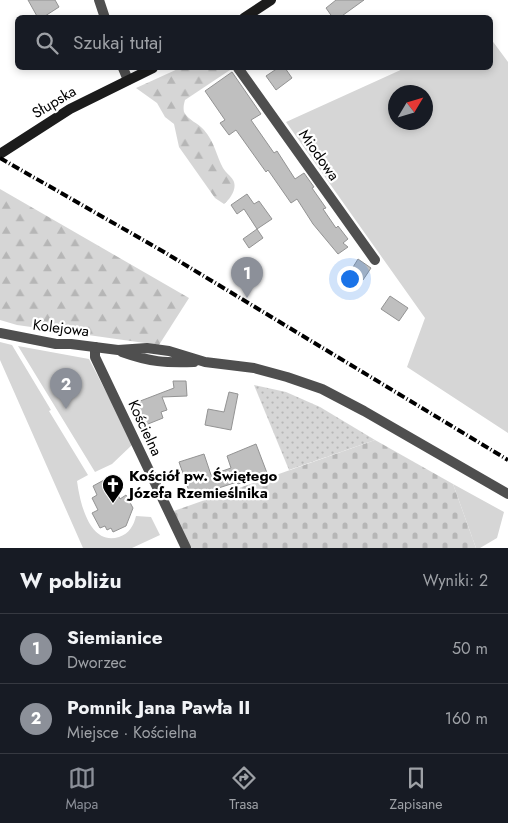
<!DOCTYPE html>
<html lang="pl">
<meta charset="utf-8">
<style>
body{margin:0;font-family:Jost,sans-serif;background:#242831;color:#f1f3f6}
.compass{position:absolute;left:388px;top:85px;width:45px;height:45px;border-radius:50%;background:#171b24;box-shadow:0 2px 8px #0003;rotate:52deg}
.you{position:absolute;left:349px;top:278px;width:18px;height:18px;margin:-12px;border:4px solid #fff;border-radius:50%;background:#1a73e8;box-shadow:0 0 0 8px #1a73e833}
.badge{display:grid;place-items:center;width:32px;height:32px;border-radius:50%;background:#8c9099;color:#fff;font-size:16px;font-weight:700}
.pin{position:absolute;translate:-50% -41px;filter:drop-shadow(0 1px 2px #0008)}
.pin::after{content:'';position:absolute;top:26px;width:18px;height:15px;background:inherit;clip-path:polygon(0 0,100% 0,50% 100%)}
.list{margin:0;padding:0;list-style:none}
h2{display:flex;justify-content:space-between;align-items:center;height:65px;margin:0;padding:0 20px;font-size:21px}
h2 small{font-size:16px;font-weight:400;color:#9ea1a6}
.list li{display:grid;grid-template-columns:32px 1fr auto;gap:15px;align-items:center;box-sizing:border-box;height:70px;padding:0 20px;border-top:1px solid #363941}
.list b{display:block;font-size:19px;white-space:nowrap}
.list p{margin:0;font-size:16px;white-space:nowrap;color:#9ea1a6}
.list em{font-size:16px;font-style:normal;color:#9ea1a6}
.icon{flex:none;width:28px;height:28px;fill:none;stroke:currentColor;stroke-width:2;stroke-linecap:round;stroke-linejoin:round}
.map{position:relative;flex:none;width:508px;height:548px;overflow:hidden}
.search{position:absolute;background:#171b24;box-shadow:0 2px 8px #0003;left:15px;right:15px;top:15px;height:55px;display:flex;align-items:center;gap:12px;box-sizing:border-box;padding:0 18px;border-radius:8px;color:#9ea1a6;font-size:19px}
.sheet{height:205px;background:#171b24}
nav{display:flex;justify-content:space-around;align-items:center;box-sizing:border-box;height:70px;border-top:1px solid #363941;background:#171b24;font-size:14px;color:#9ea1a6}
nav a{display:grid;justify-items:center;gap:2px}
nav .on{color:#8c9099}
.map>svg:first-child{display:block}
.grass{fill:#d6d6d6;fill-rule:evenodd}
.forest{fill:url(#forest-firs)}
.cemetery{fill:url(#cemetery-stones)}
.park{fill:url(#park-dots)}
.building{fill:#bfbfbf;stroke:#939393}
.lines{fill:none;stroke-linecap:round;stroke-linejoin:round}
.minor{stroke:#4f4f4f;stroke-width:10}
.tertiary{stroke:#4f4f4f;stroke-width:10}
.secondary{stroke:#1c1c1c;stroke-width:10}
.rail{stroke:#000;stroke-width:4;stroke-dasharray:8 2.5 1 2.5;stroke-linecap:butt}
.labels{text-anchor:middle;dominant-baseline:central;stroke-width:4.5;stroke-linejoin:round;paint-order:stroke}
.street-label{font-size:15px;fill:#000;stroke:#fff}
.poi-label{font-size:15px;font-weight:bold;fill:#000;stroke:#fff;text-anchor:start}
</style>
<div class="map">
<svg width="508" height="548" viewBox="0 0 508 548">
<defs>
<pattern id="forest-firs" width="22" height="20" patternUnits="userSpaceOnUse" patternTransform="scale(1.25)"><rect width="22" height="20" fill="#d6d6d6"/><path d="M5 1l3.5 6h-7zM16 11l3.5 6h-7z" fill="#b6b6b6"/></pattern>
<pattern id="cemetery-stones" width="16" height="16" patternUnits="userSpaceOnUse" patternTransform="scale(1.25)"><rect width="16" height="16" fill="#d6d6d6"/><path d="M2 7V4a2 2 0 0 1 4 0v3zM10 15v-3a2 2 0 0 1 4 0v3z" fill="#b6b6b6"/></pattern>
<pattern id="park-dots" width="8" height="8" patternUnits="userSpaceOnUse" patternTransform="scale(1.25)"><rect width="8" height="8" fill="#d6d6d6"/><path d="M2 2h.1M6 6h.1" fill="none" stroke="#b6b6b6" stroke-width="1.8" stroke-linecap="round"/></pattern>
</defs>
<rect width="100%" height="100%" fill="#fff"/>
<path class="grass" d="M491,39L508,62V433L407,367L425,318L286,122L405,68H490ZM396,92H426V122H396Z
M0,342L12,345L51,410L49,411L88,475L77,481C80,502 89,546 119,537C129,534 134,525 136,516L151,517L160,535L132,548H83L0,360Z
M18,346L89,359L133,444L112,464L95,472Z
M453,484L504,512L497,538L480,548H476Z"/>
<path class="forest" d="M180,68H233L185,100C184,104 183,107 184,112C188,120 198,123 204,130C215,143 216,155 223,168C226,173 231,176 233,180C238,188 230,199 224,204L215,198L179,147L174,124L165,117L157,103L136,88Z
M0,189L189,298L159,345L17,325L0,320Z"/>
<path class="cemetery" d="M375,440L453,484L476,548H188L171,512Z"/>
<path class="park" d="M254,385L286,392L320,407L375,440L289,470Z"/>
<path class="building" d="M28,0H55L59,7L42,18H38Z
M336,0H364L339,18H333L326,8Z
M278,68H285L292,78L276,90L266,76Z
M232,72L261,114L251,120L274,153L277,151L295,179L304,173L314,187L312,188L326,208L323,209L336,228L338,226L348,239L343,243L348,247L338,254L313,224L297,199L291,203L268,170L266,172L236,130L229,135L220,123L225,120L205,91Z
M247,194L254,204L259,201L272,219L257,229L244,209L237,214L231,205Z
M257,229L263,238L249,248L243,239Z
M358,259L371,268L363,280L350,272Z
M390,296L408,308L399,321L381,309Z
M173,381H186L187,396L162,397L167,410L161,412L163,418L143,426L135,403L174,388Z
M229,392L238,394L231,430L205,425L208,409L224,412Z
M256,444L267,473L238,484L237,482L191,497L179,462L204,454L211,475L231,468L227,456Z
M104,480L109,490L114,487L120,499L126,495L133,508L126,526L113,532L111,528L107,530L105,526L100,528L92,513L98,510L92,498L97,495L93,486Z"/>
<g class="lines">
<path class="minor" d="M99,0L105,18
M123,68L128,80
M238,68L375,260
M95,347V357L186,548"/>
<path class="tertiary" d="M0,333L56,344H71L118,350L147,348L169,351L205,362L254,368L287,377L322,389L364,411L508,494
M122,352C150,362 165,363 194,362"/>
<path class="secondary" d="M244,18L271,0
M0,154L70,109L153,68"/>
<path class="rail" d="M0,158L164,252L508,460"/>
</g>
<defs>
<g id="church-pin" transform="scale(1.125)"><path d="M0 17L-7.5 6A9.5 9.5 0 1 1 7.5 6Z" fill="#000" stroke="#fff"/><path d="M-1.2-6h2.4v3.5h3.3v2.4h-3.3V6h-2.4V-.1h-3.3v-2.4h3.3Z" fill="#fff"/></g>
</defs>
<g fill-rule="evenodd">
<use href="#church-pin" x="113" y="485"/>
</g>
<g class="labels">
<g class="street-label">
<text transform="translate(54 102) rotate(-31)">Słupska</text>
<text transform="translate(319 155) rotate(55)">Miodowa</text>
<text transform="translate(61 328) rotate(7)">Kolejowa</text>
<text transform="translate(145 428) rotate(65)">Kościelna</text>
</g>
<g class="poi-label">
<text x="129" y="476">Kościół pw. Świętego<tspan x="129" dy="17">Józefa Rzemieślnika</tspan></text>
</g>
</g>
</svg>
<svg class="compass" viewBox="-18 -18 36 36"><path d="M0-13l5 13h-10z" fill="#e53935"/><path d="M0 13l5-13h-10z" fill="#9ea1a6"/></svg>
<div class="you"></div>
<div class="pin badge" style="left:247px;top:298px">1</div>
<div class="pin badge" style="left:66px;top:409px">2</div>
<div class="search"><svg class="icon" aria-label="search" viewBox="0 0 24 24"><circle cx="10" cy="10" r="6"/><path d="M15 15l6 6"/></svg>Szukaj tutaj</div>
</div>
<section class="sheet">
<h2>W pobliżu<small>Wyniki: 2</small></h2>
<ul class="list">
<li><span class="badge">1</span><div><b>Siemianice</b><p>Dworzec</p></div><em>50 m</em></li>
<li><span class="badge">2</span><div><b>Pomnik Jana Pawła II</b><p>Miejsce · Kościelna</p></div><em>160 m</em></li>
</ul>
</section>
<nav>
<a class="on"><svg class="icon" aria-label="map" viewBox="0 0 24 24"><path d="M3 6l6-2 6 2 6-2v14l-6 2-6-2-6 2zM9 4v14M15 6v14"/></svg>Mapa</a>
<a><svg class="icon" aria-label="directions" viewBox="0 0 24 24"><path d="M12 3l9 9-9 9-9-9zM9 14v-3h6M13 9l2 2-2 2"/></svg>Trasa</a>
<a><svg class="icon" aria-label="saved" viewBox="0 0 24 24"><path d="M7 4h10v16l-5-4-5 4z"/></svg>Zapisane</a>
</nav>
